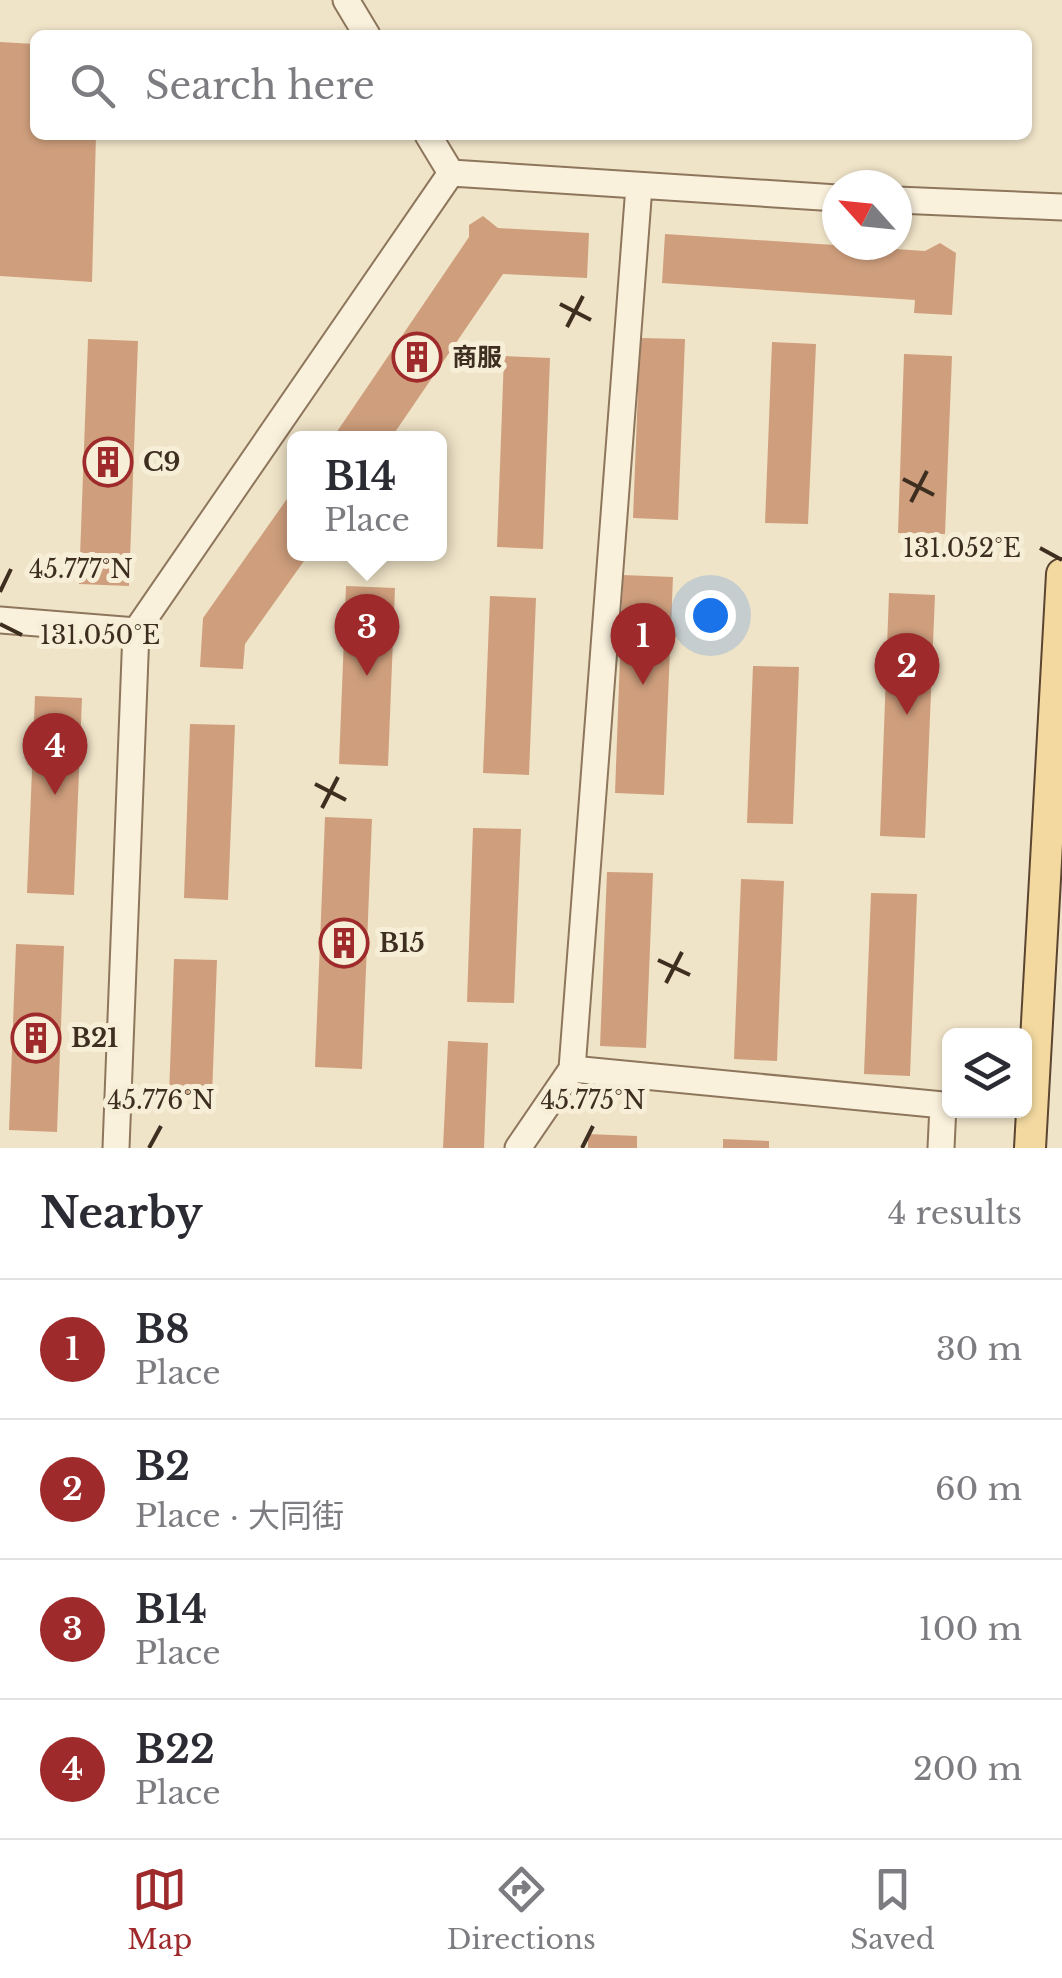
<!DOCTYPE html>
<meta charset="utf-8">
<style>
body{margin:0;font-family:"Libre Baskerville","Noto Sans SC",serif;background:#f7f7f7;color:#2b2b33}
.controls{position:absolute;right:30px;bottom:30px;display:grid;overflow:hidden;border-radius:15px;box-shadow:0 2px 8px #0004}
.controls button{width:90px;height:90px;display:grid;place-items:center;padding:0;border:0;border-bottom:2px solid #e1e1e2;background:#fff;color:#2b2b33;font:50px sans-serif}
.compass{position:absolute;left:822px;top:170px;width:90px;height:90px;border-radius:50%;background:#fff;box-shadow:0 2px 8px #0004;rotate:297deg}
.you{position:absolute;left:710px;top:615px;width:35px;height:35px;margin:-25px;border:8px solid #fff;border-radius:50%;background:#1a73e8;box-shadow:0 0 0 15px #1a73e833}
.badge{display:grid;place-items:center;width:65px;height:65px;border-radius:50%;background:#9e2a2b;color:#fff;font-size:32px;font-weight:700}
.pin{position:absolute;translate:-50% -82px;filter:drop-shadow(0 2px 5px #0008)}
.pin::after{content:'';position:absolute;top:52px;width:35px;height:30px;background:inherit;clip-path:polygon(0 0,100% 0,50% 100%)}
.popup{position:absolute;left:287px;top:431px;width:160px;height:130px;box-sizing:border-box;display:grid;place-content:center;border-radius:15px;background:#fff;filter:drop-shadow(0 2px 8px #0005);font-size:32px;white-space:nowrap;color:#7c7c81}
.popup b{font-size:38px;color:#2b2b33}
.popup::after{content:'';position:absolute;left:50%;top:100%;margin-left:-20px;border:20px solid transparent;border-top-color:#fff}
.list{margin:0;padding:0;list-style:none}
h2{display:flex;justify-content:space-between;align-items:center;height:130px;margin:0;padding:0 40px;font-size:42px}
h2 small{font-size:32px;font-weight:400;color:#7c7c81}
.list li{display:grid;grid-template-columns:65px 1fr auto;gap:30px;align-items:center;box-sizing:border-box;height:140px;padding:0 40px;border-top:2px solid #e1e1e2}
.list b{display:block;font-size:38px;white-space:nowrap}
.list p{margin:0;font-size:32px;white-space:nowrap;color:#7c7c81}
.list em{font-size:32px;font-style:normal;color:#7c7c81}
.icon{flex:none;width:55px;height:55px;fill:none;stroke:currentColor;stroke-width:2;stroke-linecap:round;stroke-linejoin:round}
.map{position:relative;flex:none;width:1062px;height:1148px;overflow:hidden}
.search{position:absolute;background:#fff;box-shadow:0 2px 8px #0004;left:30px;right:30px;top:30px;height:110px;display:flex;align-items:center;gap:25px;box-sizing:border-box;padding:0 35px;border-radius:15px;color:#7c7c81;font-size:38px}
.sheet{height:690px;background:#fff}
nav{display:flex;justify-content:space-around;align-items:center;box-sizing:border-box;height:140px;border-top:2px solid #e1e1e2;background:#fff;font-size:28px;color:#7c7c81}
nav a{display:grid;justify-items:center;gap:5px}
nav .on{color:#9e2a2b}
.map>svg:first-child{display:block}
.building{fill:#cf9f7d}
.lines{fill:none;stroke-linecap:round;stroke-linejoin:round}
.minor-casing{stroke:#8d765c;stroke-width:29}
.major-casing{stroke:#5b4430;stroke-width:34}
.minor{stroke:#faf1dc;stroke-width:25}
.major{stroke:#f3d9a0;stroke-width:30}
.ticks{fill:none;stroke:#3d2e20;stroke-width:4}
.labels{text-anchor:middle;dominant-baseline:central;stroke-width:10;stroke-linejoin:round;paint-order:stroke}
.poi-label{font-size:25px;font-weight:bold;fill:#3d2e20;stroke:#f7eed8;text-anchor:start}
.ticks-label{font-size:25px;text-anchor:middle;fill:#3d2e20;stroke:#f7eed8;stroke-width:10;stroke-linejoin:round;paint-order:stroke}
</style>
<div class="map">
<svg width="1062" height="1148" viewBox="0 0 1062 1148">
<rect width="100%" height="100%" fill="#f0e4c8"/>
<path class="building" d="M0,42L35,44V135H96L92,282L0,276Z
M483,216L498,228L589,233L587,278L503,274L391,438H337L334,436L469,237V225Z
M665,234L925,251L940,243L956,253L952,315L914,313L915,300L662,283Z
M640,338L685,339L678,520L633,518Z
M88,339L138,341L129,586L79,584Z
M772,342L816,344L808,524L765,523Z
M904,354L952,356L945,534L898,533Z
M504,356L550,358L543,549L497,547Z
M294,489V554H309L245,644L243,669L200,667L203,618Z
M623,575L673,577L664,795L615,793Z
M346,586L395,588L388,766L339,764Z
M889,593L935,595L925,838L880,836Z
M490,596L536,598L529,775L483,773Z
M753,666L799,667L793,824L747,823Z
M35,696L82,698L74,895L27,893Z
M190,724L235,725L228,900L184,898Z
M325,817L372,819L362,1069L315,1067Z
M473,828L521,829L514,1003L467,1002Z
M607,872L653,873L646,1048L600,1046Z
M741,879L784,881L777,1061L734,1059Z
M871,893L917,894L910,1076L864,1074Z
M16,944L64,946L57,1132L9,1130Z
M174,959L217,960L212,1097L169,1095Z
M448,1041L488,1043L484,1148H443Z
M588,1134L637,1136V1148H588Z
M723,1139L769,1141V1148H723Z"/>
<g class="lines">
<g class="minor-casing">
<path id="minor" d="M346,0L367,35
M451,173L837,198
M897,200L1062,207
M0,620L136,631
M572,1069L943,1105L941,1148
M116,1148L136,631L451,173L428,135
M518,1148L572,1069L639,186"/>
</g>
<g class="major-casing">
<path id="major" d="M1030,1148L1062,574"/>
</g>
<use href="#minor" class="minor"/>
<use href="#major" class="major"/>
</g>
<path class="ticks" d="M560,304L591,320M567,327L583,296M903,479L934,495M911,502L927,471M1040,548L1062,560M0,592L11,569M0,624L22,635M315,784L346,800M322,808L338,777M658,960L690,975M666,983L682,952M149,1148L161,1126M582,1148L593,1126"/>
<defs>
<g id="building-ring" transform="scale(2.5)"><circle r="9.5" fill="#f7eed8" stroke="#9e2a2b" stroke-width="1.5"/><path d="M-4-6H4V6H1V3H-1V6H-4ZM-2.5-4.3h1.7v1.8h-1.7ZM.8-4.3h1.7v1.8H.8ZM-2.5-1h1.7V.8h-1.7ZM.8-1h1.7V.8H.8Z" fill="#9e2a2b"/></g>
</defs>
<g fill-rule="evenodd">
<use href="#building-ring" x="417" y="357"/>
<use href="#building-ring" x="108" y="462"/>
<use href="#building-ring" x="344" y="943"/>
<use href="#building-ring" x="36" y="1038"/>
</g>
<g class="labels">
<g class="poi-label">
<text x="452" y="357">商服</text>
<text x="143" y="462">C9</text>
<text x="379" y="943">B15</text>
<text x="71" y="1038">B21</text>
</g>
</g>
<g class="ticks-label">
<text x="962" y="557">131.052°E</text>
<text x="81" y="578">45.777°N</text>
<text x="100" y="644">131.050°E</text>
<text x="161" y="1109">45.776°N</text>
<text x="593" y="1109">45.775°N</text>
</g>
</svg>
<div class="controls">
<button><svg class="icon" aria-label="layers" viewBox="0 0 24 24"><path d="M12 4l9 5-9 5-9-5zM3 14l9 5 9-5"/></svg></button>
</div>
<svg class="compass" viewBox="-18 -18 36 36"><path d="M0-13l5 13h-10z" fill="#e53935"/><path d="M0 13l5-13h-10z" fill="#7c7c81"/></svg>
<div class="you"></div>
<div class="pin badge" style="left:643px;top:685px">1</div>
<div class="pin badge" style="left:907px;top:715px">2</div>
<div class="pin badge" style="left:367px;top:676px">3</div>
<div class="popup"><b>B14</b>Place</div>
<div class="pin badge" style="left:55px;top:795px">4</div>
<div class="search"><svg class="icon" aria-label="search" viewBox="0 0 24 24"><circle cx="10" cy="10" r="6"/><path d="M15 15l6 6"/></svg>Search here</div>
</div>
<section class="sheet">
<h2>Nearby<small>4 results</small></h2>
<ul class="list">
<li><span class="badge">1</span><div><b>B8</b><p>Place</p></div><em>30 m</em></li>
<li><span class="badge">2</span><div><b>B2</b><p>Place · 大同街</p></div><em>60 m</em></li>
<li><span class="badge">3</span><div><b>B14</b><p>Place</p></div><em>100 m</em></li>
<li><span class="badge">4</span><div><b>B22</b><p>Place</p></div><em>200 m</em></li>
</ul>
</section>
<nav>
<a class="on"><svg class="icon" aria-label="map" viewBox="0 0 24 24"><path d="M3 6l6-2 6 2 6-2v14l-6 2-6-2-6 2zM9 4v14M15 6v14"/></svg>Map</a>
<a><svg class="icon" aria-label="directions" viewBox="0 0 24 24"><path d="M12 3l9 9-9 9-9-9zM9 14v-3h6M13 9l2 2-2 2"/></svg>Directions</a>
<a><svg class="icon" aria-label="saved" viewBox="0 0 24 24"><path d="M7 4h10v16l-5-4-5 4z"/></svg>Saved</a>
</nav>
